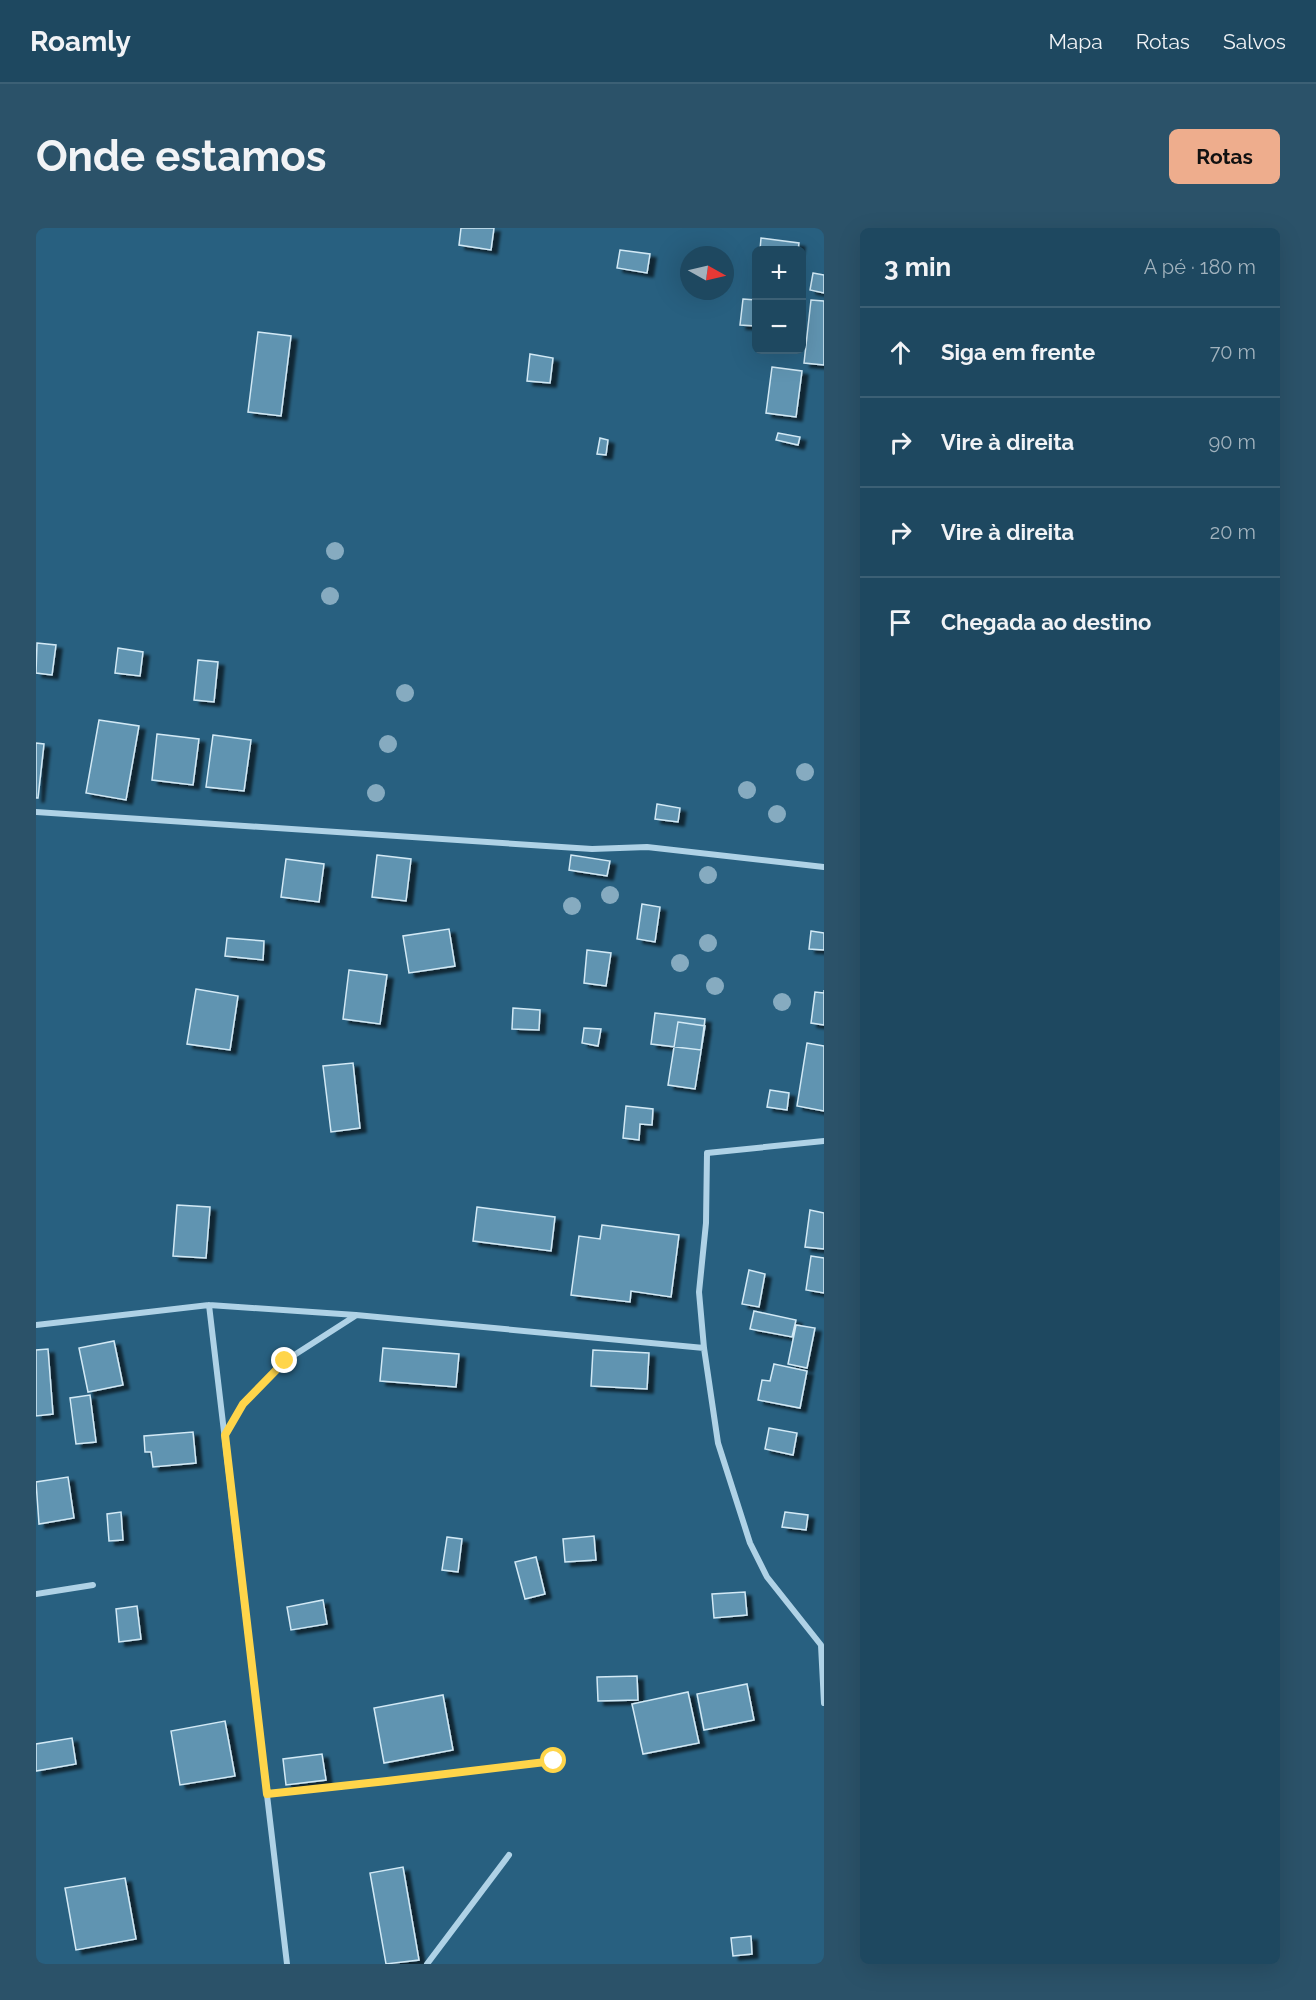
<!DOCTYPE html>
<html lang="pt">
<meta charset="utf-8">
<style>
body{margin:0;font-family:Raleway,sans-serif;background:#2b5269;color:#f1f3f6}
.controls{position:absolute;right:18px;top:18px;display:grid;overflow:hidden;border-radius:9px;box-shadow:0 6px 24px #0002}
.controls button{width:54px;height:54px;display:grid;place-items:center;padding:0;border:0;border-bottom:2px solid #3c6075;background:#1e4860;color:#f1f3f6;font:30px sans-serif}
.compass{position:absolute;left:644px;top:18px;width:54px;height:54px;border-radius:50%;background:#1e4860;box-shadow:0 6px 24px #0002;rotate:98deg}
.stop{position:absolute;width:18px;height:18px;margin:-14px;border:4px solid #ffd54a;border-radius:50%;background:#fff}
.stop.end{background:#ffd54a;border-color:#fff;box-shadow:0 2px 6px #0008}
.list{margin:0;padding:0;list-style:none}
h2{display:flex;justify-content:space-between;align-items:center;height:78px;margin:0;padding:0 24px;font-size:26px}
h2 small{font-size:20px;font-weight:400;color:#a1b2bd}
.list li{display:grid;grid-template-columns:39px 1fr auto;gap:18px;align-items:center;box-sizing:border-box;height:90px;padding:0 24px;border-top:2px solid #3c6075}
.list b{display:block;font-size:22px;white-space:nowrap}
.list em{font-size:20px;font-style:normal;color:#a1b2bd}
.icon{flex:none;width:33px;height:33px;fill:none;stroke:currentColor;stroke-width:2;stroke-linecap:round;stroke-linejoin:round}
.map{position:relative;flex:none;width:788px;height:1736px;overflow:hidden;border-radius:9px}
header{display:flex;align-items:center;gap:36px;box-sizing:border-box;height:84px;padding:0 30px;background:#1e4860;border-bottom:2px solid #3c6075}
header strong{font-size:28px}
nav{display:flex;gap:33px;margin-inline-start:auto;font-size:21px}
.intro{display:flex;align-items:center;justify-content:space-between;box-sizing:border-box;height:144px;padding:0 36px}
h1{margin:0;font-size:42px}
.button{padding:15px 27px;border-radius:9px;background:#eead8d;color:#111;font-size:21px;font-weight:700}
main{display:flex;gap:36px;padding:0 36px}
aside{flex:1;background:#1e4860;border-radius:9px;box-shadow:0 6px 24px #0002}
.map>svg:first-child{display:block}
.building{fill:#6094b1;stroke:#d2e9f5;stroke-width:1.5;filter:url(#shadow)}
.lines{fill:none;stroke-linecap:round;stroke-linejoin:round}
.street{stroke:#afd2e6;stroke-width:6}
.tree{fill:#86abc0}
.route{stroke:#ffd54a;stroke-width:8}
</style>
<header>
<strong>Roamly</strong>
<nav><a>Mapa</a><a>Rotas</a><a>Salvos</a></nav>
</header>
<div class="intro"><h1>Onde estamos</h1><a class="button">Rotas</a></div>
<main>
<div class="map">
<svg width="788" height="1736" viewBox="0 0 788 1736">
<defs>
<filter id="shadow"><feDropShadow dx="6" dy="4" stdDeviation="1.5" flood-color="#0009"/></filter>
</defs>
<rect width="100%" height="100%" fill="#286080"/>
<path class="building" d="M425,0H458L455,22L423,17Z
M725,10L763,15L762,22H724Z
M584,22L614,26L611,45L581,40Z
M777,45L788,47V65L774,62Z
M707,71L720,72V98L704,97Z
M775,72L788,73V137L768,135Z
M222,104L255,108L245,188L212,184Z
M494,126L517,130L514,155L491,153Z
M736,139L766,143L760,189L730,185Z
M742,205L764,209L762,217L740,212Z
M564,210L572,212L570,227L561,226Z
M1,415L20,417L16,447L0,445Z
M82,420L107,424L104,448L79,445Z
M162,432L182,434L178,474L158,472Z
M63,492L103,498L90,572L50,565Z
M121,506L163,511L157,557L116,552Z
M177,507L215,512L208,563L170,559Z
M0,515L8,516L2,570H0Z
M621,576L644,580L642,594L619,591Z
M341,627L375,631L370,673L336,669Z
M535,627L574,633L571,648L533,642Z
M250,631L288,636L283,674L245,669Z
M606,676L624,679L619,714L601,711Z
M413,701L419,738L373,745L367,708Z
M775,703L788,705V722L773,721Z
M191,710L228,713L227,732L189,728Z
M551,722L575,725L570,758L548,755Z
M313,742L351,747L344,796L307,791Z
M160,761L202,768L194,822L151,816Z
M788,762V797L775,795L779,764L788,765Z
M477,780L504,782L503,802L476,801Z
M619,785L669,791L665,822L615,816Z
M642,794L669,798L659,861L632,857Z
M548,800L565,801L562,818L546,815Z
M771,815L788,818V883L761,878Z
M317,835L324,900L295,904L287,838Z
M734,862L753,865L751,882L731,879Z
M590,878L617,881L616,897L604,896L603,912L587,910Z
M141,977L174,979L170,1030L137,1028Z
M441,979L519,989L515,1023L437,1013Z
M774,982L788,985V1021L769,1019Z
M566,997L643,1007L635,1069L595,1063L594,1074L535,1067L543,1008L564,1011Z
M775,1028L788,1030V1065L770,1062Z
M713,1042L729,1046L723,1079L706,1076Z
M718,1083L760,1092L756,1109L714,1101Z
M760,1097L779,1100L771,1140L752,1136Z
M78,1113L87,1157L52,1164L43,1120Z
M347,1120L423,1126L420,1159L344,1153Z
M12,1121L17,1186L0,1188V1122Z
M557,1122L613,1125L611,1161L555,1158Z
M738,1136L771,1143L764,1180L722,1172L726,1152L734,1153Z
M54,1167L60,1214L40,1216L34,1170Z
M733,1200L761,1205L757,1227L729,1221Z
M157,1204L160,1235L117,1239L115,1224H109L108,1208Z
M32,1249L38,1290L3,1296L0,1254Z
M85,1284L87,1312L73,1313L71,1286Z
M749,1284L772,1287L770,1302L746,1299Z
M558,1308L560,1332L529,1334L527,1311Z
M411,1309L426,1311L422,1344L406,1342Z
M500,1329L509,1366L489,1371L479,1334Z
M709,1364L711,1387L678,1390L676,1366Z
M287,1372L291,1396L255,1402L251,1379Z
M101,1378L105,1411L83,1414L80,1381Z
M601,1448L602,1472L562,1473L561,1449Z
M711,1456L718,1492L668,1502L661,1466Z
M652,1464L663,1515L607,1526L596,1476Z
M407,1467L417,1522L348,1535L338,1480Z
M189,1493L199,1548L144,1557L135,1503Z
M36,1510L40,1536L0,1543V1516Z
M286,1526L290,1552L250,1557L247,1531Z
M367,1639L383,1732L350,1736L334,1645Z
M89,1650L100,1711L40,1722L29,1660Z
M715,1708L716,1726L697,1728L695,1710Z"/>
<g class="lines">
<path class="street" d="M0,584L556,621L611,619L788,639
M788,913L671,925L670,995L663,1064L668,1120L682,1215L714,1315L731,1349L785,1417L788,1475
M173,1077L251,1736
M0,1097L173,1077L320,1087L668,1120
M189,1207L207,1176L249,1133L319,1088
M0,1366L57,1357
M231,1566L351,1553L518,1533
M391,1736L473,1627"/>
</g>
<g class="tree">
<circle cx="299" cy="323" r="9"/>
<circle cx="294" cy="368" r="9"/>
<circle cx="369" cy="465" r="9"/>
<circle cx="352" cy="516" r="9"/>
<circle cx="769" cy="544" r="9"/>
<circle cx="711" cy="562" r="9"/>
<circle cx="340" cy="565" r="9"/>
<circle cx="741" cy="586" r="9"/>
<circle cx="672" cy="647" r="9"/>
<circle cx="574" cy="667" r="9"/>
<circle cx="536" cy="678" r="9"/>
<circle cx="672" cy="715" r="9"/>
<circle cx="644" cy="735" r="9"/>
<circle cx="679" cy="758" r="9"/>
<circle cx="746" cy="774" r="9"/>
</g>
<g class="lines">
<path class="route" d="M249,1133L207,1176L189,1207L231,1566L351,1553L518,1533"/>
</g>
</svg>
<div class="controls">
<button>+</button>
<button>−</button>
</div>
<svg class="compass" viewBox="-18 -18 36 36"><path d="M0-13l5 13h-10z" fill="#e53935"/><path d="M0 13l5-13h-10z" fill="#a1b2bd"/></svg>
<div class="stop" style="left:518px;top:1533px"></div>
<div class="stop end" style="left:249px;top:1133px"></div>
</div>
<aside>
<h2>3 min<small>A pé · 180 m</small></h2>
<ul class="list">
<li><svg class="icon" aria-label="ahead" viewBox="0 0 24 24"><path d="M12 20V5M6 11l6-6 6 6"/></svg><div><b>Siga em frente</b></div><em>70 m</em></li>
<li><svg class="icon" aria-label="right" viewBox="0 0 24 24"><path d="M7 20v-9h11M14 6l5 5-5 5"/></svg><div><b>Vire à direita</b></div><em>90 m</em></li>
<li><svg class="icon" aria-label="right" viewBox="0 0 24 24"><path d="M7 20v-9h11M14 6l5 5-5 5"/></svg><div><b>Vire à direita</b></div><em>20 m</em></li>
<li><svg class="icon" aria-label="arrive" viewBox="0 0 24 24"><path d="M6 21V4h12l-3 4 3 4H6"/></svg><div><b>Chegada ao destino</b></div></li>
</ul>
</aside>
</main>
